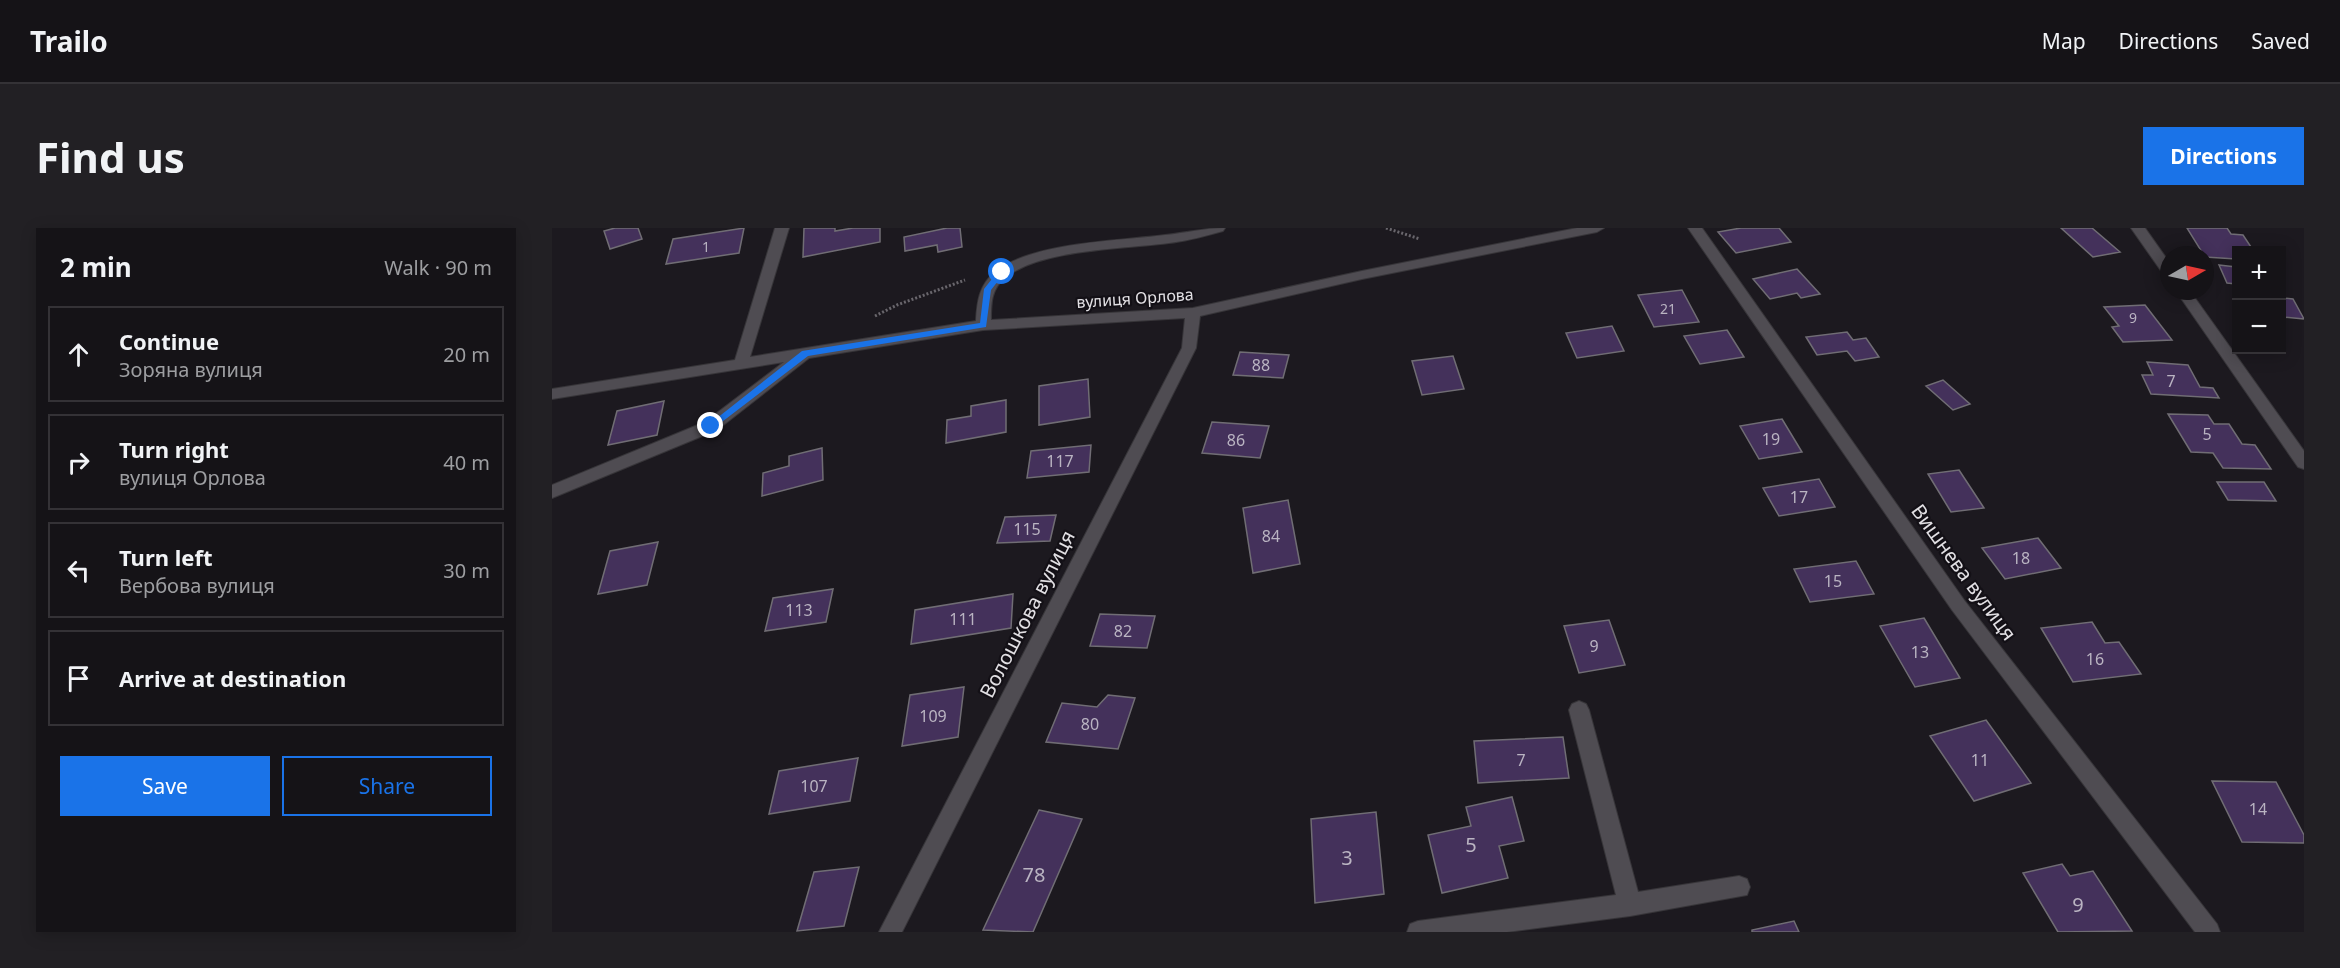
<!DOCTYPE html>
<meta charset="utf-8">
<style>
body{margin:0;font-family:"Noto Sans",sans-serif;background:#222024;color:#f1f3f6}
.controls{position:absolute;right:18px;top:18px;display:grid;overflow:hidden;border-radius:0px;box-shadow:0 3px 15px #0003}
.controls button{width:54px;height:54px;display:grid;place-items:center;padding:0;border:0;border-bottom:2px solid #343236;background:#151317;color:#f1f3f6;font:30px sans-serif}
.compass{position:absolute;left:1608px;top:18px;width:54px;height:54px;border-radius:50%;background:#151317;box-shadow:0 3px 15px #0003;rotate:81deg}
.stop{position:absolute;width:18px;height:18px;margin:-14px;border:4px solid #1a73e8;border-radius:50%;background:#fff}
.stop.end{background:#1a73e8;border-color:#fff;box-shadow:0 2px 6px #0008}
.list{margin:0;padding:0;list-style:none}
h2{display:flex;justify-content:space-between;align-items:center;height:78px;margin:0;padding:0 24px;font-size:26px}
h2 small{font-size:20px;font-weight:400;color:#9d9ea1}
.list li{display:grid;grid-template-columns:39px 1fr auto;gap:18px;align-items:center;box-sizing:border-box;height:96px;margin:0 12px 12px;padding:0 12px;border:2px solid #343236;border-radius:0px}
.list b{display:block;font-size:22px;white-space:nowrap}
.list p{margin:0;font-size:20px;white-space:nowrap;color:#9d9ea1}
.list em{font-size:20px;font-style:normal;color:#9d9ea1}
.actions{display:flex;gap:12px;padding:18px 24px}
.actions a{flex:1;padding:14px 0;border:2px solid #1a73e8;border-radius:0px;text-align:center;font-size:21px;color:#1a73e8}
.actions .main{background:#1a73e8;color:#fff}
.icon{flex:none;width:33px;height:33px;fill:none;stroke:currentColor;stroke-width:2;stroke-linecap:round;stroke-linejoin:round}
.map{position:relative;flex:none;width:1752px;height:704px;overflow:hidden;border-radius:0px}
header{display:flex;align-items:center;gap:36px;box-sizing:border-box;height:84px;padding:0 30px;background:#151317;border-bottom:2px solid #343236}
header strong{font-size:28px}
nav{display:flex;gap:33px;margin-inline-start:auto;font-size:21px}
.intro{display:flex;align-items:center;justify-content:space-between;box-sizing:border-box;height:144px;padding:0 36px}
h1{margin:0;font-size:42px}
.button{padding:15px 27px;border-radius:0px;background:#1a73e8;color:#fff;font-size:21px;font-weight:700}
main{display:flex;gap:36px;padding:0 36px}
aside{flex:1;background:#151317;border-radius:0px;box-shadow:0 3px 15px #0003}
.map>svg:first-child{display:block}
.building{fill:#44315b;stroke:#706d74;stroke-width:1.5}
.lines{fill:none;stroke-linecap:round;stroke-linejoin:round}
.minor-casing{stroke:#373539;stroke-width:2}
.path{stroke:#69666c;stroke-width:3;stroke-dasharray:2 2;stroke-linecap:butt}
.minor{fill:#4f4c52;fill-rule:evenodd}
.route{fill:#1a73e8}
.labels{text-anchor:middle;dominant-baseline:central;stroke-width:4.5;stroke-linejoin:round;paint-order:stroke}
.far-number-label{font-size:14px;fill:#bab4c2}
.far-street-label{font-size:16px;fill:#e2e0e4;stroke:#131016}
.number-label{font-size:16px;fill:#bab4c2}
.street-label{font-size:20px;fill:#e2e0e4;stroke:#131016}
.near-number-label{font-size:20px;fill:#bab4c2}
</style>
<header>
<strong>Trailo</strong>
<nav><a>Map</a><a>Directions</a><a>Saved</a></nav>
</header>
<div class="intro"><h1>Find us</h1><a class="button">Directions</a></div>
<main>
<aside>
<h2>2 min<small>Walk · 90 m</small></h2>
<ul class="list">
<li><svg class="icon" aria-label="ahead" viewBox="0 0 24 24"><path d="M12 20V5M6 11l6-6 6 6"/></svg><div><b>Continue</b><p>Зоряна вулиця</p></div><em>20 m</em></li>
<li><svg class="icon" aria-label="right" viewBox="0 0 24 24"><path d="M7 20v-9h11M14 6l5 5-5 5"/></svg><div><b>Turn right</b><p>вулиця Орлова</p></div><em>40 m</em></li>
<li><svg class="icon" aria-label="left" viewBox="0 0 24 24"><path d="M17 20v-9H6M10 6l-5 5 5 5"/></svg><div><b>Turn left</b><p>Вербова вулиця</p></div><em>30 m</em></li>
<li><svg class="icon" aria-label="arrive" viewBox="0 0 24 24"><path d="M6 21V4h12l-3 4 3 4H6"/></svg><div><b>Arrive at destination</b></div></li>
</ul>
<div class="actions"><a class="main">Save</a><a>Share</a></div>
</aside>
<div class="map">
<svg width="1752" height="704" viewBox="0 0 1752 704">
<rect width="100%" height="100%" fill="#1c191f"/>
<path class="building" d="M63,0H86L90,11L58,21L52,3Z
M192,0L187,25L114,36L121,11Z
M252,0H283V3L301,0H328V14L251,29Z
M395,0H408L410,19L386,24L385,17L353,23L352,9Z
M1189,0H1227L1239,14L1184,25L1166,4Z
M1509,0H1540L1568,24L1541,29Z
M1635,0H1675L1679,6L1691,7L1701,22H1684V31L1653,29Z
M1667,37L1684,39V56L1675,55Z
M1245,41L1268,66L1249,70L1245,65L1218,71L1201,51Z
M1130,62L1147,94L1102,99L1086,67Z
M1730,70L1741,71L1752,91L1730,89Z
M1593,77L1620,112L1571,114L1560,99L1567,98L1552,79Z
M1060,98L1072,123L1025,130L1014,105Z
M1175,102L1192,129L1148,136L1132,108Z
M1295,104L1301,112L1314,110L1327,129L1303,133L1295,123L1265,127L1254,109Z
M688,124L737,127L731,150L681,147Z
M901,128L912,161L870,167L860,133Z
M1595,134L1636,137L1648,159L1661,160L1667,170L1599,166L1590,147H1601Z
M536,151L538,189L487,197V158Z
M1391,152L1418,176L1401,182L1374,158Z
M454,172V204L394,215L395,192L419,188V178Z
M112,173L105,207L56,217L65,183Z
M1616,186L1656,187L1662,196H1677L1690,216L1703,217L1719,241L1671,240L1661,225L1639,224Z
M1230,191L1250,224L1207,231L1188,198Z
M660,194L717,198L708,230L650,225Z
M539,217L537,244L475,250L479,223Z
M270,220L271,252L210,268L211,245L237,238V228Z
M1407,242L1432,280L1399,284L1376,246Z
M1267,251L1283,279L1227,288L1211,260Z
M1665,254H1712L1724,273L1676,272Z
M736,272L748,336L701,345L691,280Z
M504,287L498,313L445,315L453,289Z
M1486,310L1509,340L1453,351L1430,320Z
M106,314L95,357L46,366L58,323Z
M1304,333L1322,366L1258,374L1242,341Z
M281,361L274,394L213,403L221,370Z
M461,366L459,400L359,416L363,382Z
M548,386L603,388L595,420L538,418Z
M1372,390L1408,450L1363,459L1328,398Z
M1057,392L1073,437L1027,445L1012,398Z
M1540,394L1553,415L1567,414L1589,446L1521,454L1489,400Z
M412,459L406,509L350,518L358,467Z
M556,467L583,470L566,521L494,514L510,475L545,479Z
M1434,492L1479,555L1422,573L1378,508Z
M1011,509L1017,550L926,555L922,513Z
M306,530L298,573L217,586L227,543Z
M1660,553L1724,554L1752,607V615L1690,614Z
M960,569L972,613L947,618L956,650L890,665L876,607L919,598L914,579Z
M487,582L530,591L481,704L431,702Z
M824,584L832,666L763,675L759,591Z
M1510,636L1518,648L1541,643L1580,703L1506,704L1471,645Z
M307,639L292,698L245,703L262,644Z
M1242,693L1247,704H1200V702Z"/>
<g class="lines">
<g class="minor-casing">
<path id="minor" d="M223,0H237L198,129L424,93C425,74 427,57 443,44C480,14 567,13 613,7C634,5 652,0 673,0L671,3C653,8 635,13 617,15C573,21 487,21 453,50C439,61 439,76 439,92L641,80L810,43L1025,0H1052L1045,4L810,51L648,88L644,120L350,704H327L630,120L633,90L431,102L257,130L165,202L0,270V257L153,194L232,134L0,171V161L183,132Z
M1136,0H1150L1412,372L1665,696L1668,704H1643L1400,382Z
M1579,0H1593L1617,34V48L1612,47Z
M1624,63H1638L1752,223V241L1746,239Z
M1027,473L1034,476L1037,482L1086,664L1187,648L1195,651L1198,659L1195,667L1078,688L955,704H855L858,696L866,693L1064,667L1017,482L1020,476Z"/>
</g>
<path class="path" d="M834,0L868,11
M323,88L345,77L413,52"/>
<use href="#minor" class="minor"/>
</g>
<path class="route" d="M447,42L453,44L439,62L434,99L256,128L162,200L155,198L250,123L428,95L432,61Z"/>
<g class="labels">
<g class="far-number-label">
<text x="154" y="18">1</text>
<text x="1116" y="80">21</text>
<text x="1581" y="89">9</text>
</g>
<g class="far-street-label">
<text transform="translate(583 70) rotate(-4)">вулиця Орлова</text>
</g>
<g class="number-label">
<text x="709" y="137">88</text>
<text x="1619" y="153">7</text>
<text x="1655" y="206">5</text>
<text x="1219" y="211">19</text>
<text x="684" y="212">86</text>
<text x="508" y="233">117</text>
<text x="1247" y="269">17</text>
<text x="475" y="301">115</text>
<text x="719" y="308">84</text>
<text x="1469" y="330">18</text>
<text x="1281" y="353">15</text>
<text x="247" y="382">113</text>
<text x="411" y="391">111</text>
<text x="571" y="403">82</text>
<text x="1042" y="418">9</text>
<text x="1368" y="424">13</text>
<text x="1543" y="431">16</text>
<text x="381" y="488">109</text>
<text x="538" y="496">80</text>
<text x="969" y="532">7</text>
<text x="1428" y="532">11</text>
<text x="262" y="558">107</text>
<text x="1706" y="581">14</text>
</g>
<g class="street-label">
<text transform="translate(1412 344) rotate(54)">Вишнева вулиця</text>
<text transform="translate(475 386) rotate(-63)">Волошкова вулиця</text>
</g>
<g class="near-number-label">
<text x="919" y="616">5</text>
<text x="795" y="629">3</text>
<text x="482" y="646">78</text>
<text x="1526" y="676">9</text>
</g>
</g>
</svg>
<div class="controls">
<button>+</button>
<button>−</button>
</div>
<svg class="compass" viewBox="-18 -18 36 36"><path d="M0-13l5 13h-10z" fill="#e53935"/><path d="M0 13l5-13h-10z" fill="#9d9ea1"/></svg>
<div class="stop" style="left:450px;top:44px"></div>
<div class="stop end" style="left:159px;top:198px"></div>
</div>
</main>
